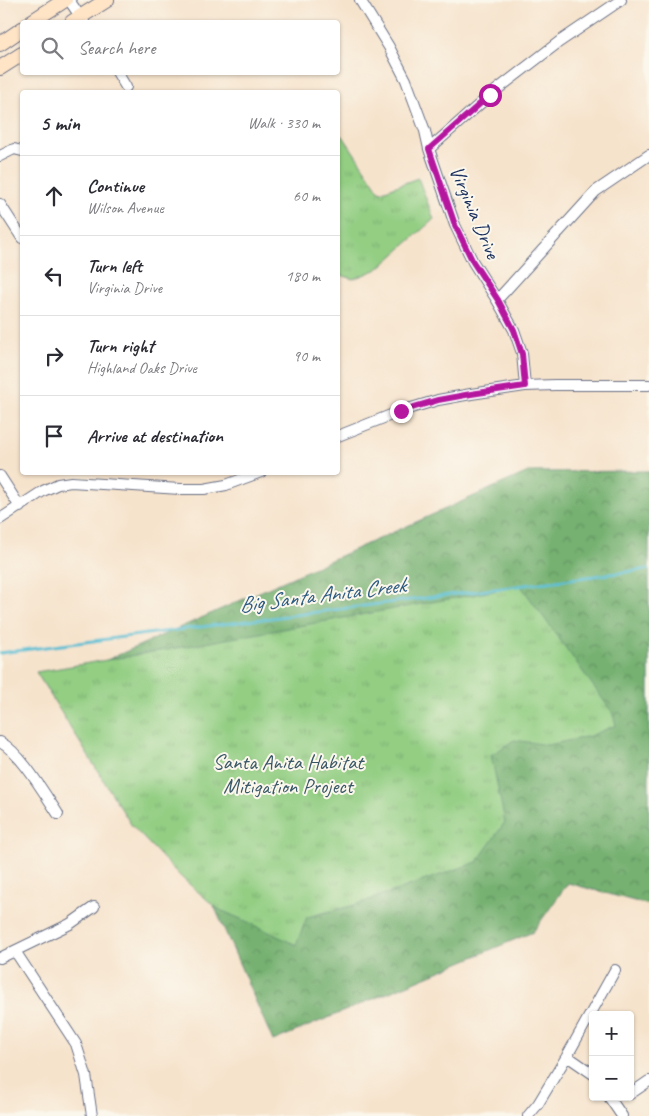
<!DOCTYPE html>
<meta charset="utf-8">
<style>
body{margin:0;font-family:Caveat,sans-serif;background:#f2f2f3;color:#2b2b33}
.controls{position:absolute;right:15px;bottom:15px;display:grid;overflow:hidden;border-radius:5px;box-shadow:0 1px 4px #0004}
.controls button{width:45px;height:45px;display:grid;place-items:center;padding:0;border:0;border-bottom:1px solid #e1e1e2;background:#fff;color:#2b2b33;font:25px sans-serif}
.stop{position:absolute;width:15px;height:15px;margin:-11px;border:4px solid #b5179e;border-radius:50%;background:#fff}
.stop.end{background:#b5179e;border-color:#fff;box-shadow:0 1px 5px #0008}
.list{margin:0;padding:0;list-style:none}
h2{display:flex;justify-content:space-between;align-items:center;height:65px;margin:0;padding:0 20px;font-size:21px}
h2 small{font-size:16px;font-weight:400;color:#7c7c81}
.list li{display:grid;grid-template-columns:32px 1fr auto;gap:15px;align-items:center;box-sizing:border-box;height:80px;padding:0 20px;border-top:1px solid #e1e1e2}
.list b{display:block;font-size:19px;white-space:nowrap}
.list p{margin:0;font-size:16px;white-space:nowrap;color:#7c7c81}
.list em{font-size:16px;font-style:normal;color:#7c7c81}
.icon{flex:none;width:28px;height:28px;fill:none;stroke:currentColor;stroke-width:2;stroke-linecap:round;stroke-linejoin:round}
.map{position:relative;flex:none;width:649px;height:1116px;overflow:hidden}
.search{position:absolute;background:#fff;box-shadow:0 1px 4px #0004;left:20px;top:20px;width:320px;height:55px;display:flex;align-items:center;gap:12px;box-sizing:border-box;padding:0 18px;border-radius:5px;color:#7c7c81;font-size:19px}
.panel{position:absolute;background:#fff;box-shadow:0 1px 4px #0004;left:20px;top:90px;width:320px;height:385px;border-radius:5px}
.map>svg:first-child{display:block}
.forest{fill:url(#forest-crowns);stroke:#487068}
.park{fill:url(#park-tufts);stroke:#577e70}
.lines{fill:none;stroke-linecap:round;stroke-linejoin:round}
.stream{stroke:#55bdd3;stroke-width:3}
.street-casing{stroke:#686e84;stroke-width:12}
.secondary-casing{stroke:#686e84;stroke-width:16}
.street{stroke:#fff;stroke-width:10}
.secondary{stroke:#ffe4c6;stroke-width:14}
.route{stroke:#b5179e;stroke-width:6}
.labels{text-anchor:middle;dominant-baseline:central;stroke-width:4;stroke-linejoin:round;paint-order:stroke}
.street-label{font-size:21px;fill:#1b2f5e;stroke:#fbf7ec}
.park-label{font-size:21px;fill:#395767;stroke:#fbf7ec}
.water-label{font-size:22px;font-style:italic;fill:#2c5a81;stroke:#fbf7ec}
</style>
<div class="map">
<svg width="649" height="1116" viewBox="0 0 649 1116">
<defs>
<pattern id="forest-crowns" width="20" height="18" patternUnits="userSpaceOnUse" patternTransform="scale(1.25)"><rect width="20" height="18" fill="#76b171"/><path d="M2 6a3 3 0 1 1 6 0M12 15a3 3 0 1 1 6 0" fill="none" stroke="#609060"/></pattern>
<pattern id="park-tufts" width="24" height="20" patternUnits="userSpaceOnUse" patternTransform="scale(1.25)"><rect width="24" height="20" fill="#93ce83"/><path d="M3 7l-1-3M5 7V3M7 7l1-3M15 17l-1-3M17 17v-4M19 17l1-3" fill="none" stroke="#7eb174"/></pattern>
</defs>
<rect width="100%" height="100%" fill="#fbf7ec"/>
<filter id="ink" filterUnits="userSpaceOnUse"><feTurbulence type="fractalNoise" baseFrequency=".02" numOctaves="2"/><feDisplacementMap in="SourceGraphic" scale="10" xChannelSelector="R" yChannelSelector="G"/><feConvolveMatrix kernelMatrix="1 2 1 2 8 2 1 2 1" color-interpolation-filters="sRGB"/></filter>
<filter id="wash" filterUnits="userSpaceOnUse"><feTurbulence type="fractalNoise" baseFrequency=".0096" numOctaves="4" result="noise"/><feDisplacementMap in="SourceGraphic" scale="20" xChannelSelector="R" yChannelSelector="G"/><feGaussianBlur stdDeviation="1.12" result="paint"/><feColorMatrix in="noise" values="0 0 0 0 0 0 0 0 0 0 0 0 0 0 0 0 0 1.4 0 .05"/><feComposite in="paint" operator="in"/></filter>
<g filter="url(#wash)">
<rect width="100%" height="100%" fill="#f6e3cc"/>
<path class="forest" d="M649,471V905L568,883L533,932L273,1041L205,885L51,685L528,472Z"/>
<path class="park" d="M338,135L343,136L380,192L418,178L434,219L378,269L353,279L338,274Z
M521,586L612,712L616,725L590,736L548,745L514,740L491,755L505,822L477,862L355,905L307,917L296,945L248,922L218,909L182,878L132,826L36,672L177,648Z"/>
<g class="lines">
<path class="stream" d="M0,653L649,569"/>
</g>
</g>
<g filter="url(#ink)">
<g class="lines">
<g class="street-casing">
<path id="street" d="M69,0L84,22
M360,0L389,47L406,80L425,131L429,149L455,225L473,262L497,300L514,330L522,353L525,386
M117,72L126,87
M429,149L490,95L559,42L621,0
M0,156L14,149L22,151
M0,204L22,238
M497,300L596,191L649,155
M338,436L401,411L438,400L471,394L525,386L555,385H649
M0,476L20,507
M0,519L43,491L58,484L71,482L180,489H204L226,485L261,472
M0,742C21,753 44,793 58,814
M15,951L76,1044L86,1075L92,1116
M0,958L70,924L94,907
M567,1056L593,1074
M630,1094L649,1081
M609,1097L622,1116
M528,1116L538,1104L567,1056L615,970"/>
</g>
<g class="secondary-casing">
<path id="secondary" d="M31,22L65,0
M72,22L107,0
M0,44L22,29
M0,68L22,54"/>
</g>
<use href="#street" class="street"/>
<use href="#secondary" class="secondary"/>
</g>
</g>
<g class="lines" filter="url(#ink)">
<path class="route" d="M401,411L438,400L471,394L525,386L522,354L514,330L498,300L473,262L455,225L429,149L490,95"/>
</g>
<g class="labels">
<g class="street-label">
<text transform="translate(475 212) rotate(67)">Virginia Drive</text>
</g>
<g class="park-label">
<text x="288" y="762">Santa Anita Habitat<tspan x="288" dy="24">Mitigation Project</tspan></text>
</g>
<g class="water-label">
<text transform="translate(322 595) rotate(-7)">Big Santa Anita Creek</text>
</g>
</g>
</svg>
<div class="controls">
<button>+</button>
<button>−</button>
</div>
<div class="stop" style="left:490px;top:95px"></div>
<div class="stop end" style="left:401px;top:411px"></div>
<div class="search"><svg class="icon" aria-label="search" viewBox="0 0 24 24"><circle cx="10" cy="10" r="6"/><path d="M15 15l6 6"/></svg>Search here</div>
<section class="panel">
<h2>5 min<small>Walk · 330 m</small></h2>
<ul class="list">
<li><svg class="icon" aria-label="ahead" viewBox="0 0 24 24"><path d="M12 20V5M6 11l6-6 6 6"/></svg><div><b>Continue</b><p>Wilson Avenue</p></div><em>60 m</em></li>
<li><svg class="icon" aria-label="left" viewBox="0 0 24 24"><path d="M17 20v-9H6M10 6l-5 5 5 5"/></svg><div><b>Turn left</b><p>Virginia Drive</p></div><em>180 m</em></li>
<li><svg class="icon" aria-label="right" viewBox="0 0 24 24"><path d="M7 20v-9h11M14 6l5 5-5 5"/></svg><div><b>Turn right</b><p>Highland Oaks Drive</p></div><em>90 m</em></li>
<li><svg class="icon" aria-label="arrive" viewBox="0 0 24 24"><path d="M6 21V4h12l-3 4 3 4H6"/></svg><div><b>Arrive at destination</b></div></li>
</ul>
</section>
</div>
